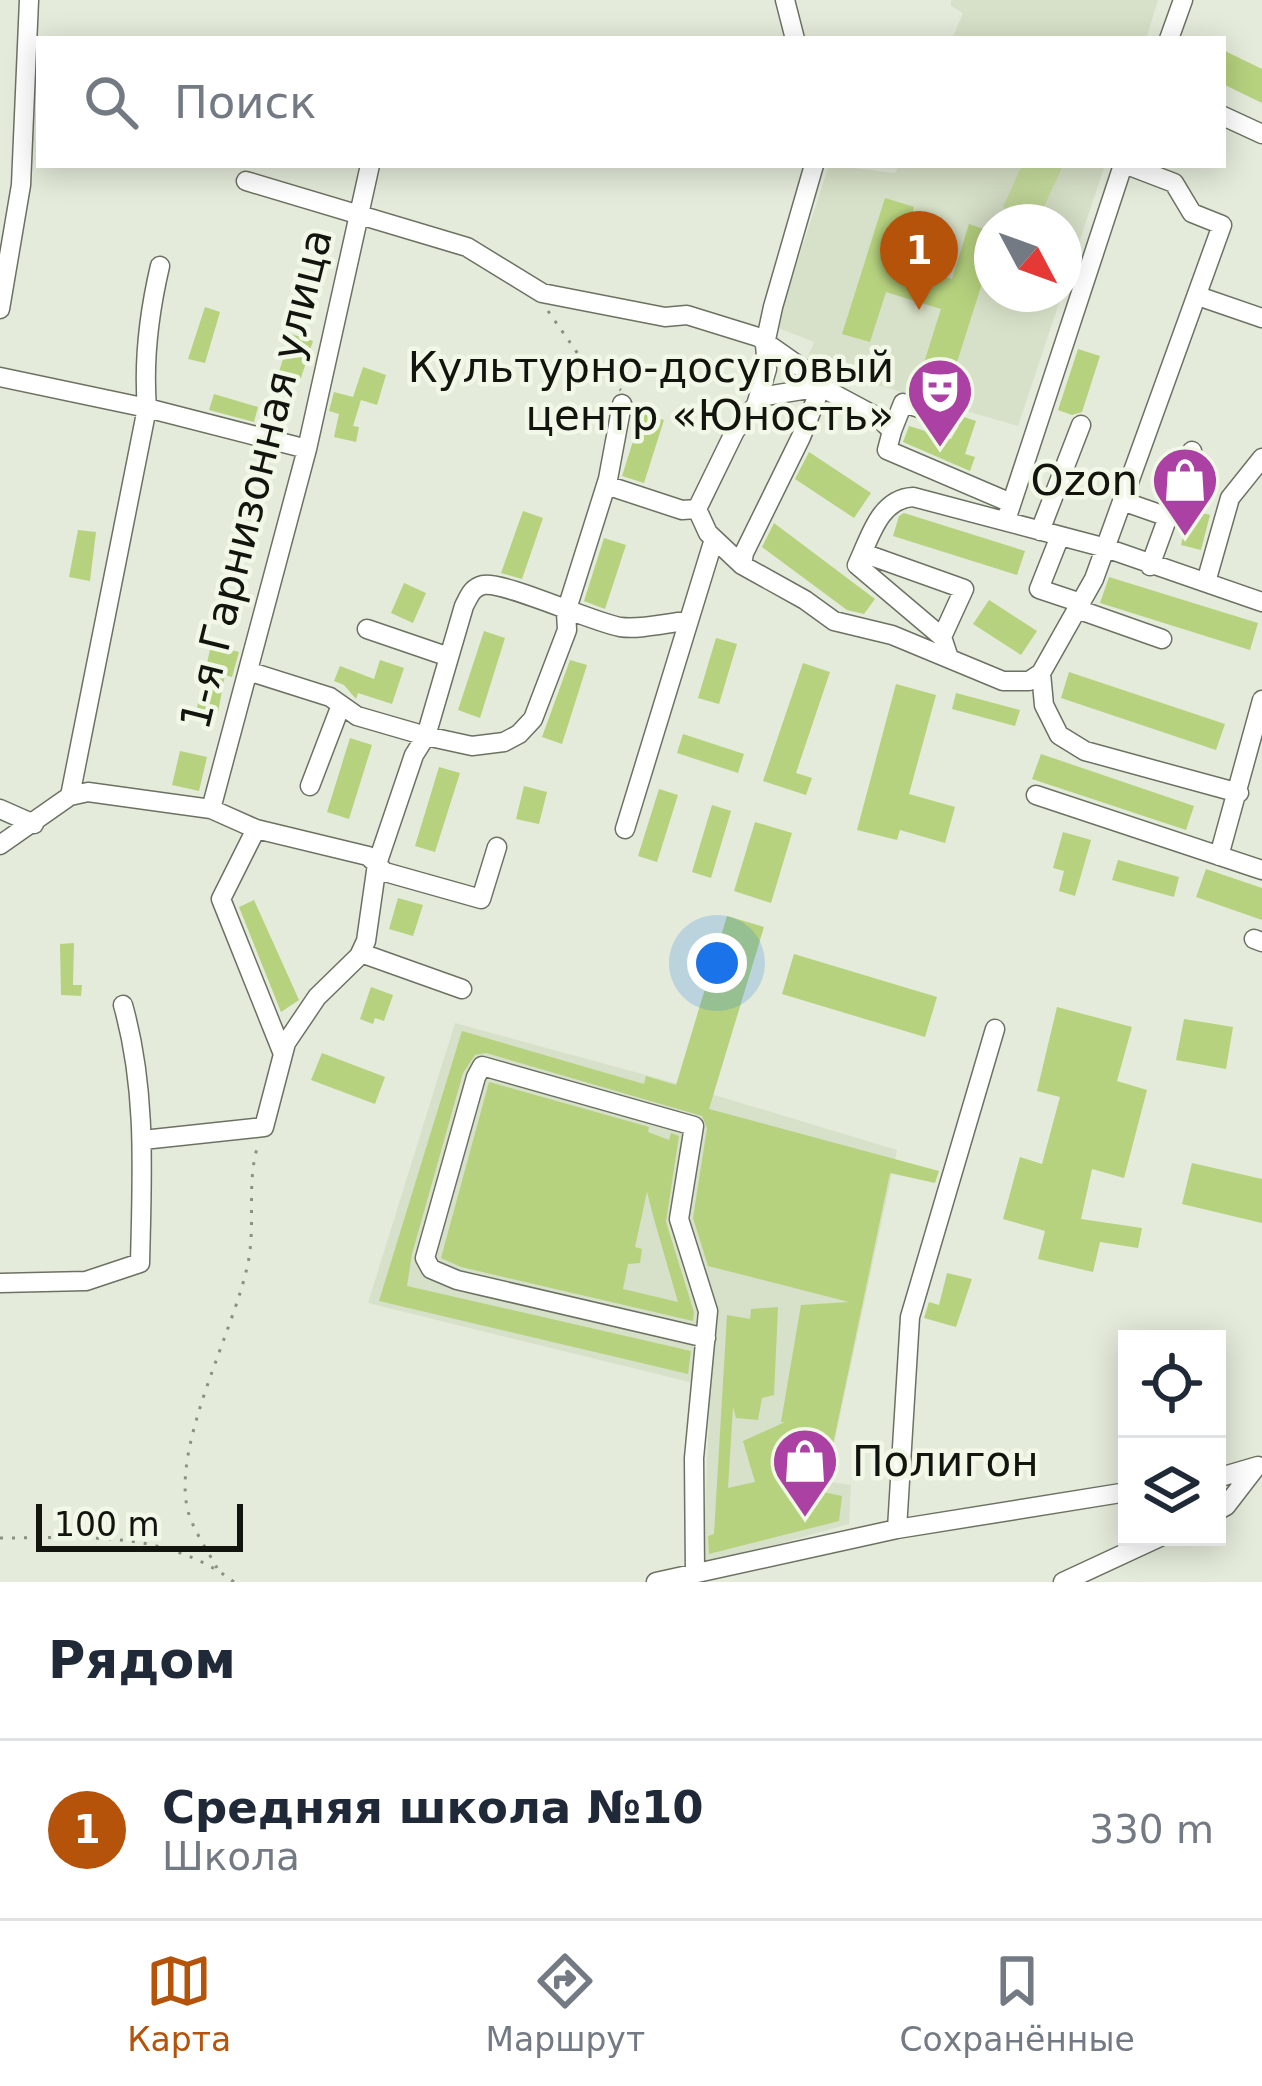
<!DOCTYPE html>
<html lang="ru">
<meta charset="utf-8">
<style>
body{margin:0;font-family:"DejaVu Sans",sans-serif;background:#f2f2f3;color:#1f2937}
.controls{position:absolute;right:36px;bottom:36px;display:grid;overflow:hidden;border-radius:0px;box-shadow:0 6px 30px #0003}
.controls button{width:108px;height:108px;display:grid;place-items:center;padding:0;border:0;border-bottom:3px solid #e0e1e3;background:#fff;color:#1f2937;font:60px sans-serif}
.compass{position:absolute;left:974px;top:204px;width:108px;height:108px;border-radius:50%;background:#fff;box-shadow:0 6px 30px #0003;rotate:131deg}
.scale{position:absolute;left:36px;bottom:30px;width:207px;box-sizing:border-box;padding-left:12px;border:6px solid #12140e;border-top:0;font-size:33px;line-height:42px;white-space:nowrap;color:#12140e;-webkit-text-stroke:9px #f2f8e7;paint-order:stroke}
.you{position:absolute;left:717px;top:963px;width:42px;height:42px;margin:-30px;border:9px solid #fff;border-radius:50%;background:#1a73e8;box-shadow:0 0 0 18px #1a73e833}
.badge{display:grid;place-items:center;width:78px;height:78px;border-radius:50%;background:#b45309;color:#fff;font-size:39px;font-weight:700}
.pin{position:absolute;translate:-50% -99px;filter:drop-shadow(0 3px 6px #0008)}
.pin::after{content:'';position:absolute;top:63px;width:42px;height:36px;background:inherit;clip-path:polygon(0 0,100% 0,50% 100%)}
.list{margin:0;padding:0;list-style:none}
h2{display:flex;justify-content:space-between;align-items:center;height:156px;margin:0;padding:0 48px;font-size:51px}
h2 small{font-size:39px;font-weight:400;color:#747a83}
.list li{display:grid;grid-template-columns:78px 1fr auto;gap:36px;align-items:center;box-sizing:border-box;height:180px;padding:0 48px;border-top:3px solid #e0e1e3}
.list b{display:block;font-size:45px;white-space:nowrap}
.list p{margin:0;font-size:39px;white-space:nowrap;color:#747a83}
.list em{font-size:39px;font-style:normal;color:#747a83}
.icon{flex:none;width:66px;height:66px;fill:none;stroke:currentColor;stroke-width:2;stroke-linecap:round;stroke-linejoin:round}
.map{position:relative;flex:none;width:1262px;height:1582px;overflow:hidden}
.search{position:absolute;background:#fff;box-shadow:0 6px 30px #0003;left:36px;right:36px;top:36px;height:132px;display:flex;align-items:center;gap:30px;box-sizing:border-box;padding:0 42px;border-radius:0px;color:#747a83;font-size:45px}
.sheet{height:336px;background:#fff}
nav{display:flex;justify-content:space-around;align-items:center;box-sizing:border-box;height:168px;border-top:3px solid #e0e1e3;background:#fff;font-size:33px;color:#747a83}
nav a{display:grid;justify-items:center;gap:6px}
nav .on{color:#b45309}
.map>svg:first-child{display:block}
.built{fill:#d7e0c8}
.green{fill:#c7dd9d}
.building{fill:#b6d27e;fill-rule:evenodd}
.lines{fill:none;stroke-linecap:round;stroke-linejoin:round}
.minor-casing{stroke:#6c7263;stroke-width:21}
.path{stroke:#8b9084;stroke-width:3;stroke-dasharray:3 9;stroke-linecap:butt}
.minor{stroke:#fff;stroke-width:18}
.labels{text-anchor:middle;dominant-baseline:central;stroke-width:9;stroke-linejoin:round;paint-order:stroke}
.poi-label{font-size:42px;fill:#12140e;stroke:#f2f8e7;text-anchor:end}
.street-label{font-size:42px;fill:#12140e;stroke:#f2f8e7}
</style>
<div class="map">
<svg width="1262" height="1582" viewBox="0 0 1262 1582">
<rect width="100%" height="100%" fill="#e4ebda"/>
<path class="built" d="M951,0H1158L1146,39H952L963,13L951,6Z
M829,165L895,173L899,165H1105L1064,287V222H992V294H1062L1018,426L805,364L814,342L776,327Z
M455,1023L668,1081L897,1150L826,1481L851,1485L849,1524L703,1565L710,1387L368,1303Z"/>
<path class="green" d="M1022,165H1063L1037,222L1003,207Z"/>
<path class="building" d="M1223,50L1262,69V103L1223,84Z
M885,198L914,207L896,262L952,279L969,224L992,232V252L952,378L922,369L941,309L886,292L870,342L842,334Z
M205,307L220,312L205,363L188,359Z
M291,334L313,341L298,387L276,381Z
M1078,349L1100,356L1082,412L1072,415L1058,410Z
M363,367L386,375L377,405L361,400L353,426L359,427L356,442L334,437L339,414L329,411L334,392L353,397Z
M214,394L258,407L254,422L209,410Z
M642,413L664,420L644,483L622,476Z
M964,417L976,421L965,454L975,457L970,471L903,442L909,426L951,439Z
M809,452L871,493L854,518L795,479Z
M1190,510L1210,515L1201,550L1181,545Z
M523,511L543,518L522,579L501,573Z
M904,513L1025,551L1017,575L893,536L899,516Z
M774,523L875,599L864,614L847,610L762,547Z
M78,530L96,532L90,581L69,577Z
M604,538L626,545L605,609L584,601Z
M1109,577L1258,623L1250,650L1100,603Z
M404,583L426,593L413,623L391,613Z
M989,600L1037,631L1021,655L973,624Z
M484,631L505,638L480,718L458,710Z
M716,638L737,644L719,704L698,698Z
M211,645L239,652L232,677L225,675L218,712L197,708Z
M380,660L404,668L392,704L358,693L356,699L344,685L334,681L340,666L374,679Z
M570,660L587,665L562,744L542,737Z
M803,663L830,672L796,773L812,778L806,795L763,781Z
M1069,672L1225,724L1216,750L1061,698Z
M896,684L936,695L909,794L955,807L945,843L900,830L897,840L857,830Z
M956,693L1020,710L1015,726L952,709Z
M683,734L744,754L738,773L677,753Z
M350,738L372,745L349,819L327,812Z
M180,751L207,757L199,791L172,785Z
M1041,754L1194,806L1186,830L1032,779Z
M439,767L460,773L435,852L415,846Z
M524,786L547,792L539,824L516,819Z
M659,789L678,795L657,862L638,856Z
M712,805L731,811L711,878L692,872Z
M755,822L792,833L771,903L734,891Z
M1063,832L1091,840L1075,896L1059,891L1064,871L1053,868Z
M1118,860L1179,877L1174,897L1112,880Z
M1206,869L1262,888V920L1196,897Z
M398,898L423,905L413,936L389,929Z
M254,900L299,1000L281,1012L239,907Z
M727,916L764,927L709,1109L939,1171L935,1183L890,1173L823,1492L842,1496L839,1521L709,1554L708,1536L714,1534L727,1315L750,1319L751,1309L778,1307L774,1395L762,1398L758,1420L736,1418L733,1407L728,1488L755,1482L743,1441L785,1422H781L801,1305L849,1302L708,1266L693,1218L707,1128L702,1116L486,1053L475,1055L463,1073L412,1254L407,1286L691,1351L688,1374L379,1301L462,1031L644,1084L646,1076L676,1085ZM820,1447L806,1521L789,1455Z
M74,943L73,985H82L81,996L61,995L60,944Z
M794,954L937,997L925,1037L782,994Z
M371,987L393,995L384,1021L375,1018L373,1024L360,1019Z
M1057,1007L1132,1027L1117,1081L1147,1090L1124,1178L1092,1169L1081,1219L1142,1228L1138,1248L1100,1242L1093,1272L1038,1259L1045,1231L1003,1219L1020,1157L1042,1164L1060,1097L1037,1091Z
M1184,1019L1233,1027L1226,1069L1176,1060Z
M322,1053L385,1077L375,1104L311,1080Z
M489,1082L649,1127L648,1132L669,1140L671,1133L679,1136L666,1222L694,1312L693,1321L461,1267L441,1258ZM647,1192L654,1219L678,1302L623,1289L628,1264L640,1263L642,1249L635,1247Z
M1192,1163L1262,1179V1223L1182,1204Z
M947,1273L972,1279L956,1327L924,1318L929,1302L939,1305Z"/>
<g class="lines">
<g class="minor-casing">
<path id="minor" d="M785,0L795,39
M1169,39L1183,0
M1223,116L1262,134
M814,165L773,307L765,344L767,369L756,405L735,431L697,509L708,533L742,565L805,600L834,621L892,635L1003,681H1029L1041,673
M1127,165L1174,183L1192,213L1222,225L1094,579L1041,673L1044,705L1059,735L1085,751L1239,793
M246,181L467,247L542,293L665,317L687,315L758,337L812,375L821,387L879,418L892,431L887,450L1011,503
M1198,296L1262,318
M0,309L21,185L29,0
M0,377L147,408L307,449
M759,397L821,387
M892,431L903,403L951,418
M606,485L682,510L697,509
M1125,502L1168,517
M1008,514L1123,165
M1040,531L1081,425
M1060,536L1039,589L1081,603
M863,553L964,589L942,637
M742,565L744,553L801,437L821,387
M1150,566L1192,451
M1206,582L1230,498L1262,458
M1077,609L1162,639
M367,629L449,657
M948,655L942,637L857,565C870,538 879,499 913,497L1106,548L1262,602
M248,671L330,697L357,716L426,736L472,746L504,742L519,734L533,719L567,630L566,612L608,479L622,404
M310,786L341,705
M1036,795L1262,870
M70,796L147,408C143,359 149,313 160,266
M0,809L34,824
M211,809L307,449L370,165
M256,829L368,856L385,872L481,899L497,847
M625,829L714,539
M0,845L70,796L88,792L211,809L256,829L221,899L283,1054
M1219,856L1262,700
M1254,939L1262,942
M361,953L462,989
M143,1140L264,1127L286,1043L317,997L359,956L366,941L377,864L414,755L426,736L464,606C469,597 471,588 483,585C504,581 589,621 620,627C640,630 666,623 687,621
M0,1283L86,1281L140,1263C142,1175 147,1090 123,1005
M1217,1478L1258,1466
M1217,1511L1226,1506L1256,1467
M897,1529L910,1317L995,1029
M695,1573L694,1458L708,1311L679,1219L694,1126L482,1066L476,1077L425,1258L431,1269L457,1280L706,1338
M656,1582L897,1529L1127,1492
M1063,1582L1160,1537"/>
</g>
<path class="path" d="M548,311L590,371L621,390
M0,1538C82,1538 165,1529 234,1582
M217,1568C208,1551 193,1530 188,1511C171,1445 234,1332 248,1263C256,1224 246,1183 258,1145"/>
<use href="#minor" class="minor"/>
</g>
<defs>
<g id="theatre-pin" transform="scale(3.45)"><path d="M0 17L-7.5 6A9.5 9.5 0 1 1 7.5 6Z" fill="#aa41a3" stroke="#f2f8e7"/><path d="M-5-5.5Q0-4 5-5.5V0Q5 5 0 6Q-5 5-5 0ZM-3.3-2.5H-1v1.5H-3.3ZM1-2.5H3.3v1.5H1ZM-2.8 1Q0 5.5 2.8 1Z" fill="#fff"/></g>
<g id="shop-pin" transform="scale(3.45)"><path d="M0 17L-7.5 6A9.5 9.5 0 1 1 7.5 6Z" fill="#aa41a3" stroke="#f2f8e7"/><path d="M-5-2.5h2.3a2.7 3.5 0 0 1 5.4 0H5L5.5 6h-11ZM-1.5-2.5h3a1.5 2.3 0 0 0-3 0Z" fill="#fff"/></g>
</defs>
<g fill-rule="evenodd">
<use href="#theatre-pin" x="940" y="391"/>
<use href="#shop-pin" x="1185" y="480"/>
<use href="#shop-pin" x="805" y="1461"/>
</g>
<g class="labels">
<g class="poi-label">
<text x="894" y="367">Культурно-досуговый<tspan x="894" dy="48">центр «Юность»</tspan></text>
<text x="1138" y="480">Ozon</text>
<text x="852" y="1461" text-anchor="start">Полигон</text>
</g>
<g class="street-label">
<text transform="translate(256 479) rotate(-76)">1-я Гарнизонная улица</text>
</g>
</g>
</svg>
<div class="controls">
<button><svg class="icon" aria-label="locate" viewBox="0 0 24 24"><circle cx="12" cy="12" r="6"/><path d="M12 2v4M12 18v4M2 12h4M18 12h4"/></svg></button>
<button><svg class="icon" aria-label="layers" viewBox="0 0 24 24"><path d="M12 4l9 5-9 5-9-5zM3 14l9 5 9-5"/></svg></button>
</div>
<svg class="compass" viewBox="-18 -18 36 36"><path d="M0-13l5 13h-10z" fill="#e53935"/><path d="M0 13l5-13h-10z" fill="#747a83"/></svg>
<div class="scale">100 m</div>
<div class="you"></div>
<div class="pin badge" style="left:919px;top:310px">1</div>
<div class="search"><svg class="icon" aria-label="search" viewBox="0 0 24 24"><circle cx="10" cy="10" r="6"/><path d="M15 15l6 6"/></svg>Поиск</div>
</div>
<section class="sheet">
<h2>Рядом<small></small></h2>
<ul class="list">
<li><span class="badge">1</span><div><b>Средняя школа №10</b><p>Школа</p></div><em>330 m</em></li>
</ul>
</section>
<nav>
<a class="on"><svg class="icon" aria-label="map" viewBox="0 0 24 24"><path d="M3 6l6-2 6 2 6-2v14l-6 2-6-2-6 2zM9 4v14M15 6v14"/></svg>Карта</a>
<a><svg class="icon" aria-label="directions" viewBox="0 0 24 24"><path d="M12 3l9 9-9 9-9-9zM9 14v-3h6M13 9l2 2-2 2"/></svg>Маршрут</a>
<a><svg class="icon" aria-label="saved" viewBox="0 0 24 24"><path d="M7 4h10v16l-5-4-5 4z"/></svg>Сохранённые</a>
</nav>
